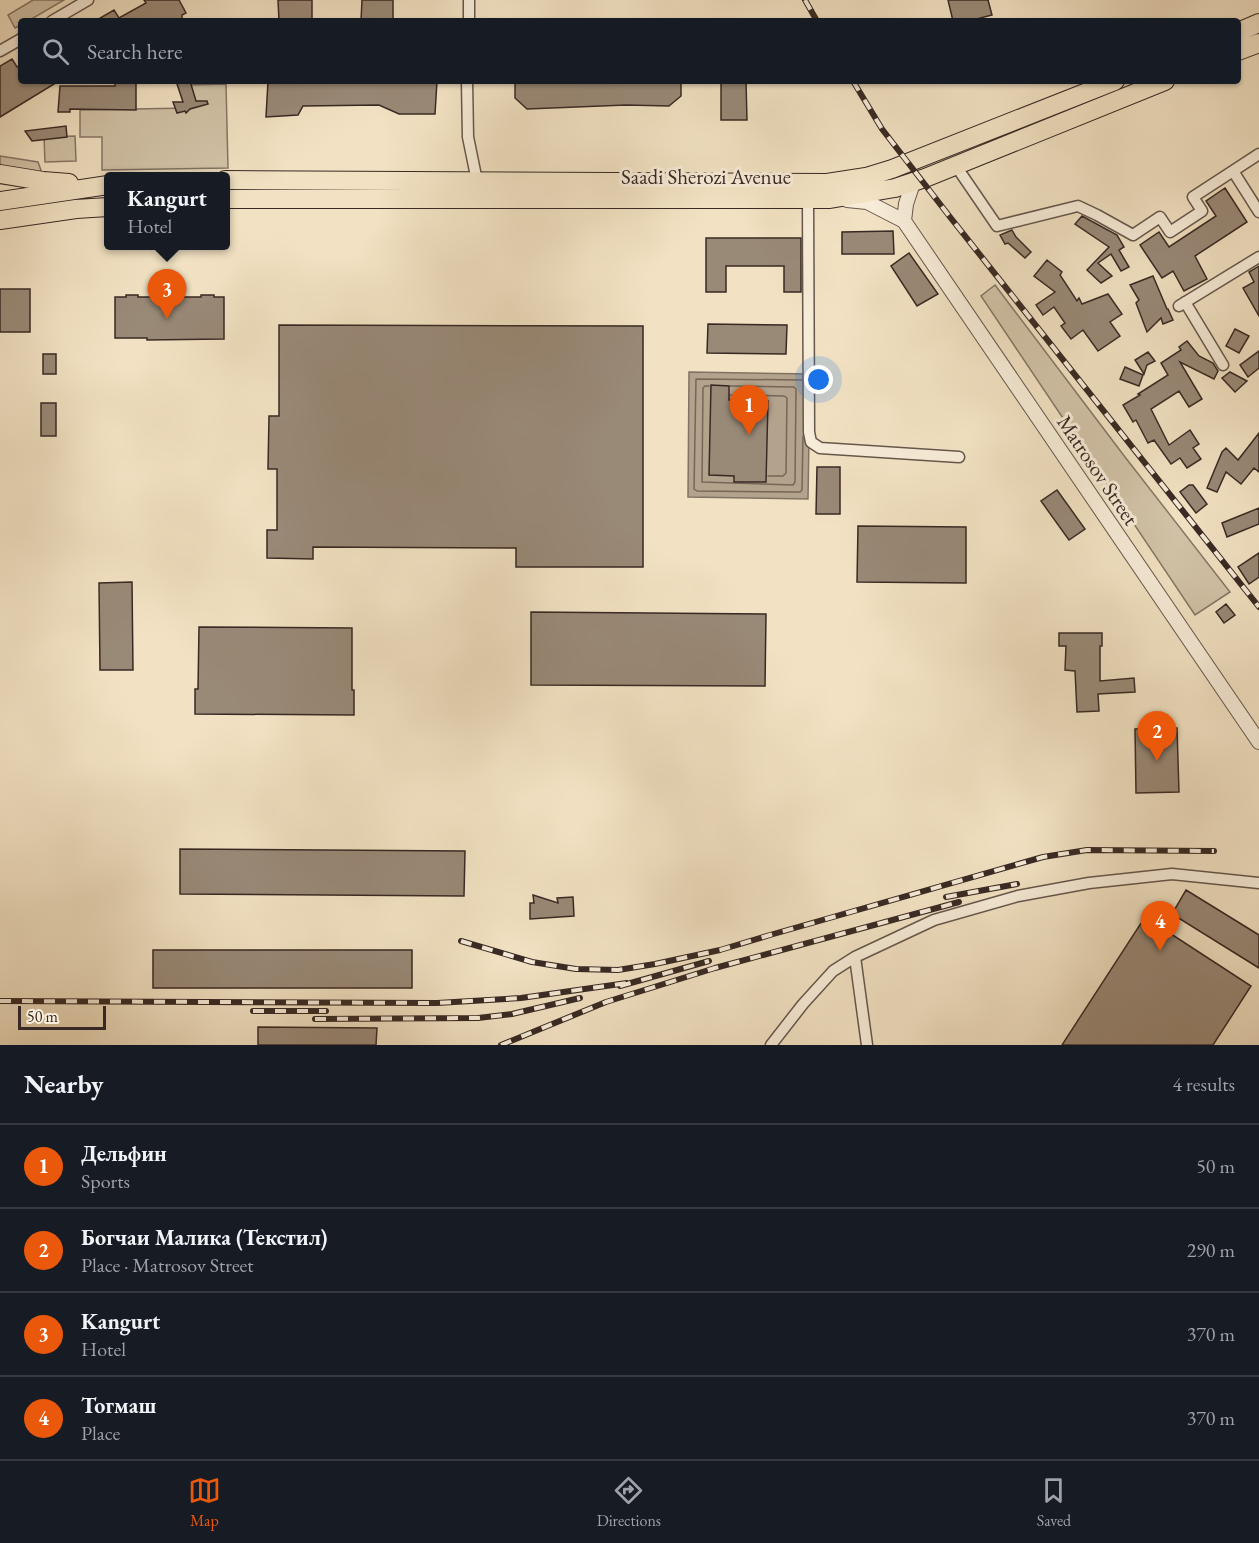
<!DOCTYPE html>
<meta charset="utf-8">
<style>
body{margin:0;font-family:"EB Garamond",serif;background:#242831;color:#f1f3f6}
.scale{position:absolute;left:18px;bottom:15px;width:88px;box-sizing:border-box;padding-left:6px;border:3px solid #382924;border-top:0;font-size:16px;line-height:21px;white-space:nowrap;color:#382924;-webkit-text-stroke:4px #f7ecd8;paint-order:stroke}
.you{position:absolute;left:819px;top:380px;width:21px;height:21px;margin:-15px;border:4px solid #fff;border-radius:50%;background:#1a73e8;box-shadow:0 0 0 9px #1a73e833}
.badge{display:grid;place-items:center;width:39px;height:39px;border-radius:50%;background:#ea580c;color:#fff;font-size:20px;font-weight:700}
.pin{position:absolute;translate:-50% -50px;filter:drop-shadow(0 2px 3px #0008)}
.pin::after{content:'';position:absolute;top:32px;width:21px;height:18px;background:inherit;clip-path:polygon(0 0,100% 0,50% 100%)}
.popup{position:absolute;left:104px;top:172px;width:126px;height:78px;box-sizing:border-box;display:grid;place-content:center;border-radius:6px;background:#171b24;filter:drop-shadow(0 2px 4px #0005);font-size:20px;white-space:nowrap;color:#9ea1a6}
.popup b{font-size:22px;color:#f1f3f6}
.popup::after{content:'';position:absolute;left:50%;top:100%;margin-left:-12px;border:12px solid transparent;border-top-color:#171b24}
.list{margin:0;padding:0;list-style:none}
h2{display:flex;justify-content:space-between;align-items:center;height:78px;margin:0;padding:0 24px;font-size:26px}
h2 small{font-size:20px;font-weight:400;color:#9ea1a6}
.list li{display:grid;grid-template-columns:39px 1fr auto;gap:18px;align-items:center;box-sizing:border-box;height:84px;padding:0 24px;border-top:2px solid #363941}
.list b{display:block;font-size:22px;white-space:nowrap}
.list p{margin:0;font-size:20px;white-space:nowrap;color:#9ea1a6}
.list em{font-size:20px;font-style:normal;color:#9ea1a6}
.icon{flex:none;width:33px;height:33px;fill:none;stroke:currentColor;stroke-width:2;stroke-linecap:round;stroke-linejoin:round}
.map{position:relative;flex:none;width:1259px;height:1045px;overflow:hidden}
.search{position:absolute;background:#171b24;box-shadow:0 2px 4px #0004;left:18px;right:18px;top:18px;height:66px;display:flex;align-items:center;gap:15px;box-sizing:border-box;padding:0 21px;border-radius:6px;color:#9ea1a6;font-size:22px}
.sheet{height:414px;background:#171b24}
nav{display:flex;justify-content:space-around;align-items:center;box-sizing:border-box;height:84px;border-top:2px solid #363941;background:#171b24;font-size:16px;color:#9ea1a6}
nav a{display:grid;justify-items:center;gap:3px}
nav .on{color:#ea580c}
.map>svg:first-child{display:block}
.green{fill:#d2c3a8;stroke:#857666;stroke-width:1.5}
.water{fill:#b3a38d;stroke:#827263;stroke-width:1.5}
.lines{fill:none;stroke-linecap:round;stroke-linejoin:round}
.shore{stroke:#766658;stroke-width:1.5}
.building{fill:#998977;stroke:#382924;stroke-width:1.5}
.minor-casing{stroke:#66574c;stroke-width:13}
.tertiary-casing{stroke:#66574c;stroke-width:16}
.trunk-casing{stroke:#382924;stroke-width:20}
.minor{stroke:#f7ecd8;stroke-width:10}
.tertiary{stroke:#f7ecd8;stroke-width:14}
.trunk{stroke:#f2e2c3;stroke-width:18}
.rail-casing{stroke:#382924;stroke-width:6}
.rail{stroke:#f7ecd8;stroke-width:4;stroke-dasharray:11;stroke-linecap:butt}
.labels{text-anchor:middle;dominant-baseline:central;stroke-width:6;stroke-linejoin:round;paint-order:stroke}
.street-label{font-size:21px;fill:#382924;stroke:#f7ecd8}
</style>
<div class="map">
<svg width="1259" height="1045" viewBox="0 0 1259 1045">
<rect width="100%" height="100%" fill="#f2e2c3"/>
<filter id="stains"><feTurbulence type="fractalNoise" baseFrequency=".00333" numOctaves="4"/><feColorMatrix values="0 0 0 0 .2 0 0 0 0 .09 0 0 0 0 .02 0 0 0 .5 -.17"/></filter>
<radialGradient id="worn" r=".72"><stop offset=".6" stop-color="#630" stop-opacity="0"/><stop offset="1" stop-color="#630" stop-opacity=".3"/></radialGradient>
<path class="green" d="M33,0H64L28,21H21V25L15,28L8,15Z
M226,84L228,168L102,170V137H80V110L188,108V85Z
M75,136L76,161L45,162L44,137Z
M0,156L38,162L42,173L0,166Z
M995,285L1125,457L1230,592L1195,615L981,296Z"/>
<path class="water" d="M689,372L810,374L808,499L688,497Z"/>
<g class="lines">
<path class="shore" d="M802,380L696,379L694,489L697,491L800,492L802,490L803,436
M709,386H705L703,388L702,482L793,485L795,482L796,389L794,387L730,386
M730,395L784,396L787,398L786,473L783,476H768"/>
</g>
<path class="building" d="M144,0H179L186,13L182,15V21H95L114,10L119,18L146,3Z
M278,0H312V21H279Z
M362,0H393V21H361Z
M948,0H988L992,15L969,21H953Z
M12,59L17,67L21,64V81H59L0,117V66Z
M115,81H136V110L70,109V112H58L60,86H115Z
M176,81H190L196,101H207L208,104L190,109L186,113L185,111L177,113L173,102H183Z
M268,81H437L435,114H399L379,105L303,106L298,115L266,117Z
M515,81H681V96L669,106L626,105L527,109L515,98Z
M721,81H746L747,120H721Z
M66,126L67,137L32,141L25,131Z
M1225,188L1247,222L1195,256L1207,279L1184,291L1173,271L1162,278L1140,245L1159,232L1169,247L1216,216L1206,201Z
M1082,216L1117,235L1124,247L1119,250L1129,267L1121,271L1111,254L1098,263L1112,276L1101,283L1087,270L1109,247L1075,224Z
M1012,230L1016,237L1031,252L1025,258L1008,243L1005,244L1000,235Z
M893,231L894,254H842V232Z
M706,238H801V292H784V266H726V292H706Z
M909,253L938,294L917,306L891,266Z
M1047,260L1062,272L1060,275L1077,301L1079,298L1082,304L1108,294L1122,314L1110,322L1120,336L1098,351L1083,330L1071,339L1061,326L1065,323L1054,307L1043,315L1036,305L1055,292L1034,276Z
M1259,266V316L1243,288L1254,282L1249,272Z
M1153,276L1167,309H1168L1173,320L1163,324L1161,318L1147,332L1136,303L1139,300L1130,285Z
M0,289H30V332H0Z
M126,295H138V297H201V295H214V297H224V339L147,340V338H115V297H126Z
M708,324L787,325L786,354L707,353Z
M279,325L643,326V567H516V548L313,547V559L267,558V530H277V469H268L269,416H279Z
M1235,329L1249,336L1239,353L1226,346Z
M1187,341L1199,356L1213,363L1218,371L1214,379L1180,362L1202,399L1189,407L1179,391L1151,409L1169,445L1190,430L1199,444L1193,448L1201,459L1187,468L1180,458L1171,464L1154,440L1148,443L1136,420L1133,422L1123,405L1140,395L1138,394L1168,375L1161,363L1181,350L1179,347Z
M1259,351V368L1248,377L1240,365Z
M1148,352L1155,361L1147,365L1144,374L1135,360Z
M43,354H56V374H43Z
M1125,367L1143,375L1139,386L1120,379Z
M1230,372L1247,381L1235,392L1222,378Z
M711,385L729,386V400L768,401L766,482H734V476L709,475Z
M41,403H56V436H41Z
M1259,433V472L1254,468L1241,484L1226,472L1217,492L1207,488L1222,452L1226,448L1238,460Z
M817,467H840V514H816Z
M1189,485H1193L1207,504L1196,513L1180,492Z
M1057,490L1085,529L1069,540L1041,501Z
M1259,508V524L1227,537L1222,523Z
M858,526L966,527V583L857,582Z
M1259,553V577L1249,584L1238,567Z
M132,582L133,670H100L99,583Z
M1226,604L1235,615L1224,623L1216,612Z
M531,612L766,614L765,686L531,685Z
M199,627L352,628V690H354V715L195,714V689H198Z
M1059,633H1102V646H1100V681L1134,678L1135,692L1098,694L1099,711L1077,712L1075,671L1065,670L1066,646H1059Z
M1177,728L1179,792L1136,793L1135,729Z
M180,849L465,851L464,896L180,894Z
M1186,890L1259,935V968L1172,914Z
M533,895L558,903L557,898L573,897L574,916L530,919V903H534Z
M1145,917L1251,986L1213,1045H1062Z
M153,950H412V988H153Z
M258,1027L377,1028L376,1045H258Z"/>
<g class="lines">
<g class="minor-casing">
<path id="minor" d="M52,21L88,0
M469,21V0
M0,51L21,39
M467,81L468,137L477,181
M956,166L997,226L1078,206L1097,215L1133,235L1160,217L1170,232L1202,211L1193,197L1233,171L1259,212
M1233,171L1259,154
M808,199L809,432L811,442L820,448L959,457
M1185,302L1223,365
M1179,306L1259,257
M855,957L934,920L1018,896L1089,883L1172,874L1259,883
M771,1045L803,1004L833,971L855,957L867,1045"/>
</g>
<g class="tertiary-casing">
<path id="tertiary" d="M847,200L867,202L904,221L906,204L913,183
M904,221L1259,742"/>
</g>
<g class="trunk-casing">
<path id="trunk" d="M1238,32L1259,23
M1238,51L1259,43
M0,174L43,181L69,183
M225,180L827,183L866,177L892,169L1115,81
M225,199H830L895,188L925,178L1165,81
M0,201L108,185
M0,220L76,209L108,207"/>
</g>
<use href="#minor" class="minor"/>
<use href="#tertiary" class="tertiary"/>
<use href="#trunk" class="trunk"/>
<g class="rail-casing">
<path id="rail" d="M805,0L817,21
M853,81L882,129L950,217L1259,607
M946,897L1017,884
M461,941L532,962L576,969L618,970L655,964L720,950L770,935L1043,857L1087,850L1214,851
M620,986L709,961
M0,1001L437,1003L521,998L627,983
M253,1011H326
M315,1019L478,1018L512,1014L580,998
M501,1045L606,1002L715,968L959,902"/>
</g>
<use href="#rail" class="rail"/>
</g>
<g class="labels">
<g class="street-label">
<text x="706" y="176">Saadi Sherozi Avenue</text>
<text transform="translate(1098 470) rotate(56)">Matrosov Street</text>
</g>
</g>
<rect width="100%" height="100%" filter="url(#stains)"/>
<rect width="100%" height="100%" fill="url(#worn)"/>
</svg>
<div class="scale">50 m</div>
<div class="you"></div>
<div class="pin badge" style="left:749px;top:435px">1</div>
<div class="pin badge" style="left:1157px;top:761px">2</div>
<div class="pin badge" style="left:167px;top:319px">3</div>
<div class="popup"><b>Kangurt</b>Hotel</div>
<div class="pin badge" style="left:1160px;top:951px">4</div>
<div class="search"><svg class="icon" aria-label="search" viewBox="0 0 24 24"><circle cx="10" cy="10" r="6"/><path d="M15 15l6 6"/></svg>Search here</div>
</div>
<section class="sheet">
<h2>Nearby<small>4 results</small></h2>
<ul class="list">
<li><span class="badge">1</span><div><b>Дельфин</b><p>Sports</p></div><em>50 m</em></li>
<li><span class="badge">2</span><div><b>Богчаи Малика (Текстил)</b><p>Place · Matrosov Street</p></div><em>290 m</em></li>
<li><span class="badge">3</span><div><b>Kangurt</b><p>Hotel</p></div><em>370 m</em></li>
<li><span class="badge">4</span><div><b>Тогмаш</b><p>Place</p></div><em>370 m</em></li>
</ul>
</section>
<nav>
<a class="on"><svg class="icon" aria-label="map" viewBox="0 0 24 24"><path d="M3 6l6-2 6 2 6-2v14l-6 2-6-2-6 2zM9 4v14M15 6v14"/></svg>Map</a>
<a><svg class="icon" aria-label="directions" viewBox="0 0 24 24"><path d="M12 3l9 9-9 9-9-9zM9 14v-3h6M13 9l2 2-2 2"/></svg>Directions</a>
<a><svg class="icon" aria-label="saved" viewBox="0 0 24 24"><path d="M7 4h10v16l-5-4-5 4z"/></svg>Saved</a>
</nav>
